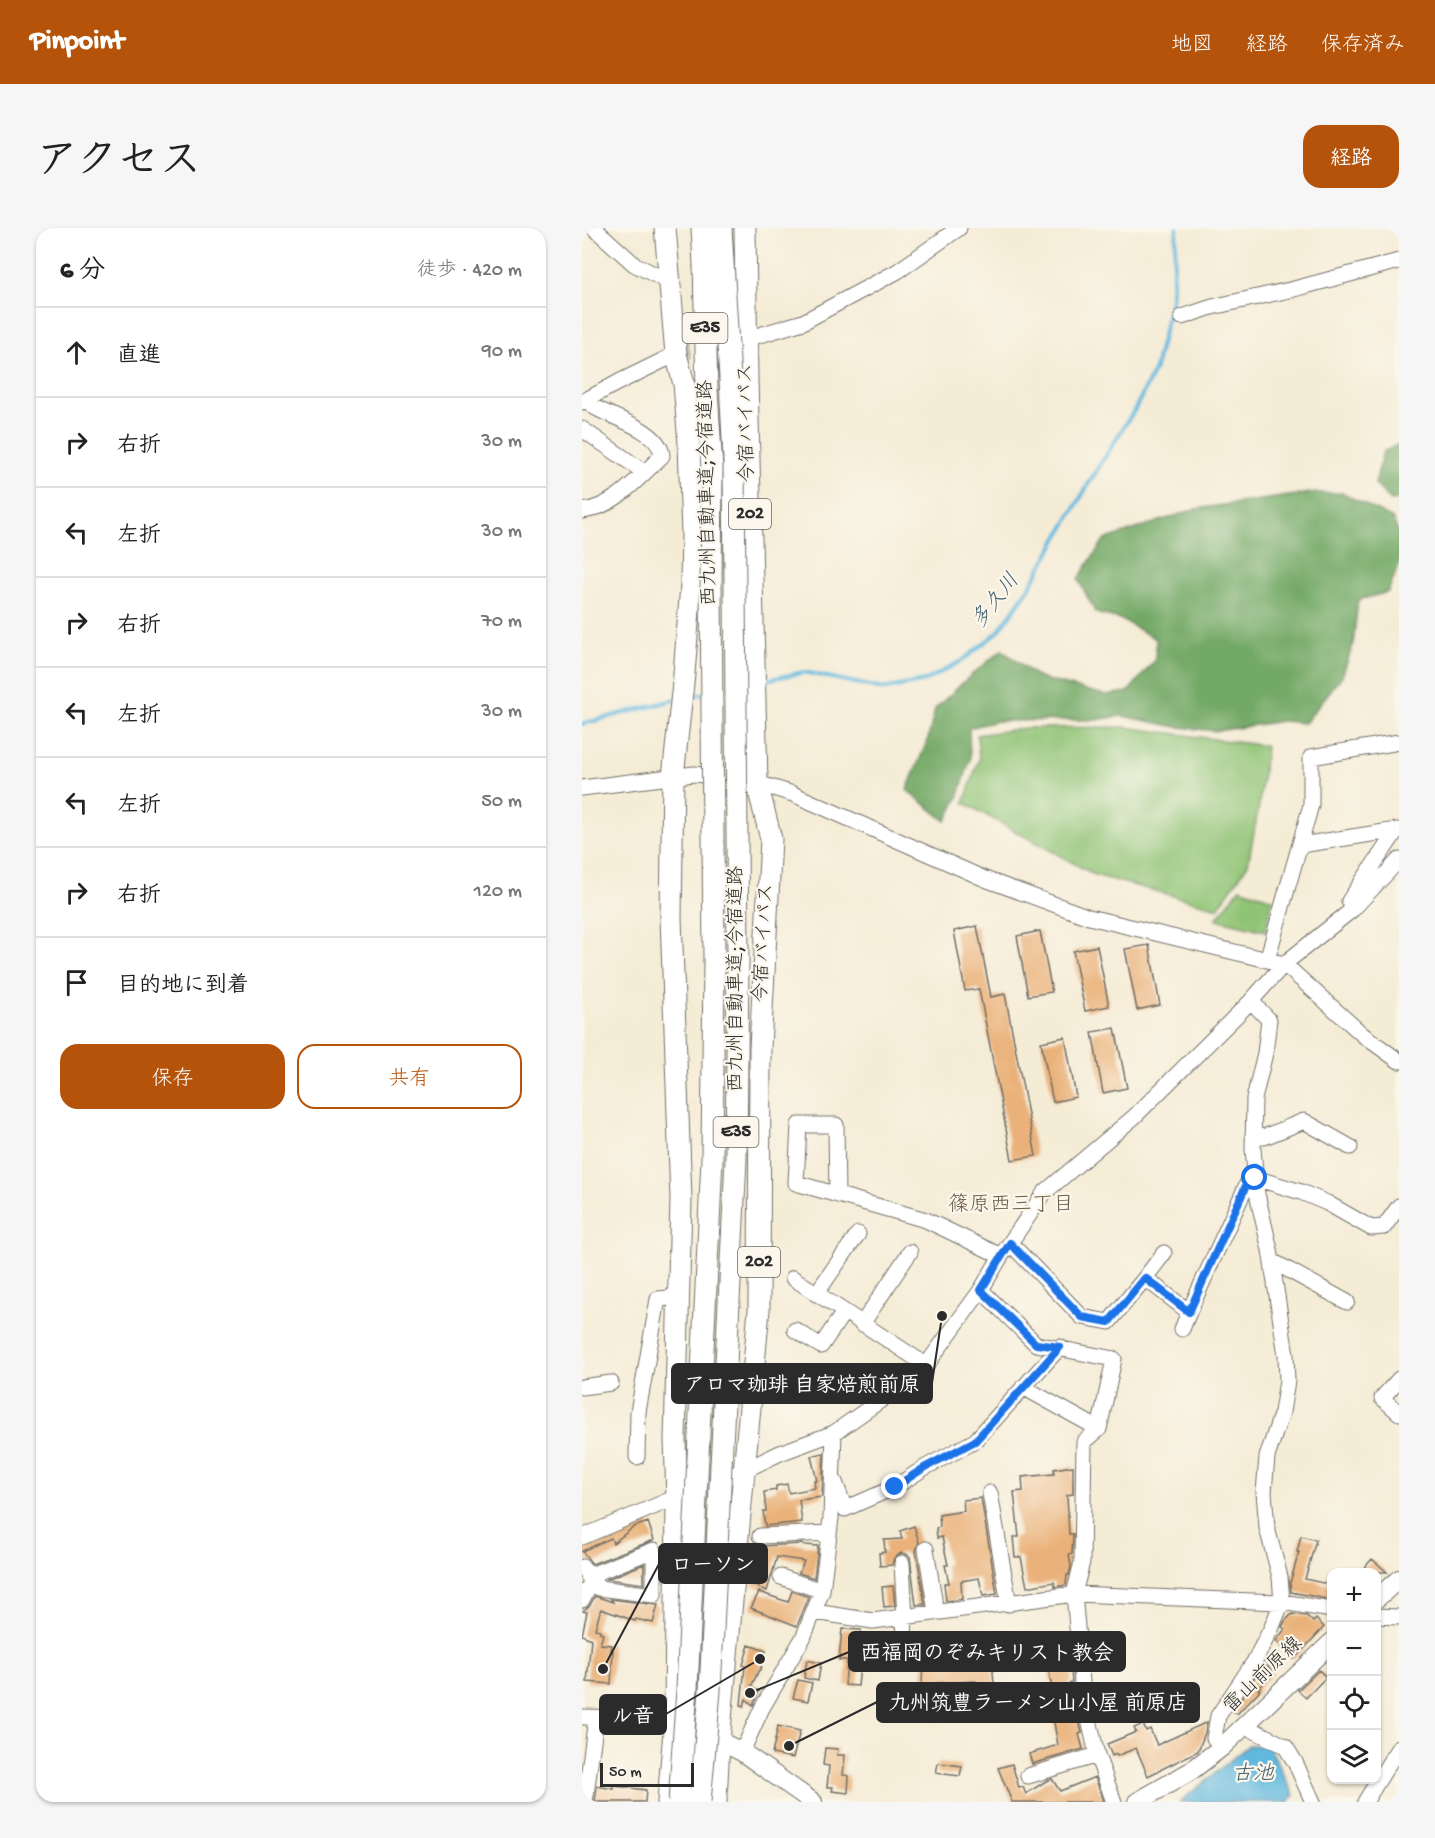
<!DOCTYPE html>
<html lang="ja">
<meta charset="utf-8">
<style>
body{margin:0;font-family:"Gochi Hand","Klee One",sans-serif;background:#f6f6f6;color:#222}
.controls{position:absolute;right:18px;bottom:18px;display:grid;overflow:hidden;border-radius:12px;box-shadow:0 2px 4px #0004}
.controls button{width:54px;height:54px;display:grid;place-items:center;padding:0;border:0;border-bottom:2px solid #e0e0e0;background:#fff;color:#222;font:30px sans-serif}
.scale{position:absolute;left:18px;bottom:15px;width:94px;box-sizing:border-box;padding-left:6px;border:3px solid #2b2b2b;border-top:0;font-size:16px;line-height:21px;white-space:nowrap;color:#2b2b2b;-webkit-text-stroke:4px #fbf7ec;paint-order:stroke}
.stop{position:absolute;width:18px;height:18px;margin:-14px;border:4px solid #1a73e8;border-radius:50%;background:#fff}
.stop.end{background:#1a73e8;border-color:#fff;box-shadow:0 2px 6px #0008}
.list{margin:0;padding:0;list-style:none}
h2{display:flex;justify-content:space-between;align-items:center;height:78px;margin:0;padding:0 24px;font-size:26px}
h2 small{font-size:20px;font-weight:400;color:#767676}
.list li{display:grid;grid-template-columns:39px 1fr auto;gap:18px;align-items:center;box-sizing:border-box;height:90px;padding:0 24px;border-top:2px solid #e0e0e0}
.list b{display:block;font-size:22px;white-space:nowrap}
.list em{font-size:20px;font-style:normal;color:#767676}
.actions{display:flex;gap:12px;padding:18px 24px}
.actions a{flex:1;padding:14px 0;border:2px solid #b45309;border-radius:18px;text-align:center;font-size:21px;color:#b45309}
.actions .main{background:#b45309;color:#fff}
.icon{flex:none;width:33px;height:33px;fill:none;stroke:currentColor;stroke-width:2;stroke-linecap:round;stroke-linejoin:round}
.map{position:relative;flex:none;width:817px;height:1574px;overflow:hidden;border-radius:18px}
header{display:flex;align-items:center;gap:36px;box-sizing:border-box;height:84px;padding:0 30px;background:#b45309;color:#fff}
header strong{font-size:28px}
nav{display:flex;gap:33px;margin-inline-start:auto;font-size:21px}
.intro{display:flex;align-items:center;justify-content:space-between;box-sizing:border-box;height:144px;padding:0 36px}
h1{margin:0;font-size:42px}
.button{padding:15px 27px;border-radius:18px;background:#b45309;color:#fff;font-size:21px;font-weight:700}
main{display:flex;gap:36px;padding:0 36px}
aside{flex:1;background:#fff;border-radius:18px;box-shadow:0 2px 4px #0004}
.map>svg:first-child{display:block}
.green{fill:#8fc375;stroke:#5d7750;stroke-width:1.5}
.forest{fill:#73a966;stroke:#4f6a48;stroke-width:1.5}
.water{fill:#62b9df;stroke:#467285;stroke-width:1.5}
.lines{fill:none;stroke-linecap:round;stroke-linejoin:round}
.stream{stroke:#62b9df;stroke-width:4}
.building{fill:#eab27a}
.minor-tunnel{stroke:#cdc5b4;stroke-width:15;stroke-dasharray:15 8;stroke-linecap:butt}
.minor-casing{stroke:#726f67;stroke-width:17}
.major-casing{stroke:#726f67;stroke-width:20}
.highway-casing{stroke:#726f67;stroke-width:23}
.minor{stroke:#fff;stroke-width:15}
.major{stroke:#fff;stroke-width:18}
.highway{stroke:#fff;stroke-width:21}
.highway-bridge-casing{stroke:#726f67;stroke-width:23;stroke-linecap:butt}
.highway-bridge{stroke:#fff;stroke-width:21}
.route{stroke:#1a73e8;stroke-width:8}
.labels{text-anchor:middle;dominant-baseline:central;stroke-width:4.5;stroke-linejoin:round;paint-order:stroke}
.shield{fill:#fbf7ec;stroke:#696865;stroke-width:1.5}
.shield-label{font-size:18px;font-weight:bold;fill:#2b2b2b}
.street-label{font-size:20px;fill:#2b2b2b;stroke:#fbf7ec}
.water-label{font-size:21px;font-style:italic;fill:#3e5d6a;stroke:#fbf7ec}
.neighbourhood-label{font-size:21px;fill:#6e5a47;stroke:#fbf7ec}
.leader{fill:none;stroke:#2b2b2b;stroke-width:2}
.callout-dot{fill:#2b2b2b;stroke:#fbf7ec;stroke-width:2}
.callout{fill:#2b2b2b;stroke:#2b2b2b;stroke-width:2}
.callout-label{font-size:21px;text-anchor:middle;font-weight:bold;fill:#fff}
</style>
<header>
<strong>Pinpoint</strong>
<nav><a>地図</a><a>経路</a><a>保存済み</a></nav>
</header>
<div class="intro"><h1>アクセス</h1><a class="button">経路</a></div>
<main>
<aside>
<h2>6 分<small>徒歩 · 420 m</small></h2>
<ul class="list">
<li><svg class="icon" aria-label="ahead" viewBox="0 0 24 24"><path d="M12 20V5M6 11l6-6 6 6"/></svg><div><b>直進</b></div><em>90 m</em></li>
<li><svg class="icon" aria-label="right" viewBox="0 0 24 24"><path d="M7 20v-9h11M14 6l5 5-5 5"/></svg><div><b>右折</b></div><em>30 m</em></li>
<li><svg class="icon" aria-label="left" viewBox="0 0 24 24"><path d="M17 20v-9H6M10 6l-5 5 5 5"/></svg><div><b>左折</b></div><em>30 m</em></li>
<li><svg class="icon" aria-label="right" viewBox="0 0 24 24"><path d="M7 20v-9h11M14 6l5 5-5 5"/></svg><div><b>右折</b></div><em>70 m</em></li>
<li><svg class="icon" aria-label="left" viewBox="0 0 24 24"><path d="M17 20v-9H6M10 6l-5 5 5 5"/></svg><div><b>左折</b></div><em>30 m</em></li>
<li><svg class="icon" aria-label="left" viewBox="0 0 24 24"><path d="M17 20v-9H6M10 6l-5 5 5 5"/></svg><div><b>左折</b></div><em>50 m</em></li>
<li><svg class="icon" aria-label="right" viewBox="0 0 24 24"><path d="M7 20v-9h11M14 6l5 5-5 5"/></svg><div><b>右折</b></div><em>120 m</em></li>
<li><svg class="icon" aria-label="arrive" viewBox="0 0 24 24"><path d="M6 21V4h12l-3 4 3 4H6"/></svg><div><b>目的地に到着</b></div></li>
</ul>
<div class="actions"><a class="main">保存</a><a>共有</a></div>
</aside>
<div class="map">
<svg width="817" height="1574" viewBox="0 0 817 1574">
<rect width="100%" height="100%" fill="#fbf7ec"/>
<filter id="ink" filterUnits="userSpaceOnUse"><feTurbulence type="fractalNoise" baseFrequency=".0167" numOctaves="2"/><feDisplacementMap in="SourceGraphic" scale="12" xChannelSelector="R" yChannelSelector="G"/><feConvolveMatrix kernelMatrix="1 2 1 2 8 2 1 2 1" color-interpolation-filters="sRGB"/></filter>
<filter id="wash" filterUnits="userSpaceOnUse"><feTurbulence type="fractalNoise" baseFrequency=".008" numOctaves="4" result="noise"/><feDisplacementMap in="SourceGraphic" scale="24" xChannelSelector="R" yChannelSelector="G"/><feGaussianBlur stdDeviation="1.35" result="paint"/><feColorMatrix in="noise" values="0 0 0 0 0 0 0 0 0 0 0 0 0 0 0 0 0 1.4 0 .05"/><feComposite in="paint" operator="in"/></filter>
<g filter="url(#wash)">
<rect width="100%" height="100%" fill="#f5ecd6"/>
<path class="green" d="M543,499L684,518L677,577L666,636L636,680L513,647L382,575L397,531L395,507L443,500Z
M658,660L691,671L684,703L634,691Z"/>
<path class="forest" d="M817,216V272L809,273L793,256L801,224Z
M729,265H761L811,291L817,307V336L806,364L776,372L771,417L760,448L723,495L700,493L635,503L595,499L540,488L513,492L414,493L387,500L388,532L376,570L364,593L325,562L346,511L353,481L388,448L420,422L457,450L523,467L546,464L573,432L574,411L538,391L514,385L496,351L522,312L613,281Z"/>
<path class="water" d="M667,1517L687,1518L712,1567L707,1574H598Z"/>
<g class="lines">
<path class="stream" d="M179,453L222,444L302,461L343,453L381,432L416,404L446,362L510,250L553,181L573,141L589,73L595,0
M105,469L124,465
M0,496L92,472"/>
</g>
<g id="blocks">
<path class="building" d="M395,698L409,769L423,766L454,928L430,932L397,761L383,763L372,703Z
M458,703L470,764L446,768L435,708Z
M567,717L578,777L555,782L543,721Z
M515,718L527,778L503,783L491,723Z
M533,800L545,860L521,865L510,804Z
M483,809L494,869L471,874L459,814Z
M242,1225L240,1269L217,1272L220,1294L183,1298L181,1283H184L182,1264L194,1262V1258L205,1256L207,1265L233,1260L232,1253H235L229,1228Z
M491,1238V1266L485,1267L487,1306H491L490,1326L487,1327L489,1338L487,1347H485L484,1357L473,1359L472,1354L445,1359L439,1329H433L431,1309H437L432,1264L441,1263L440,1249L472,1246V1241Z
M399,1270L415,1366L401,1368L397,1350L379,1353L380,1371L364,1373L362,1355H367L363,1337H366L360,1309L355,1310L354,1300L358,1299L357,1287L382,1283L381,1272Z
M66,1294L72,1312L10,1336L0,1323L29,1310L31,1315L52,1299Z
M332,1298L337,1314L334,1323L343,1376L334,1377L328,1329L324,1326L319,1325L312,1330L310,1337L298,1338L297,1325L303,1324L302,1312L320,1311L318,1303Z
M719,1308L734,1312L723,1351L750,1357V1372L709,1364L708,1355L717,1324H715Z
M220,1316L221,1317L236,1318L232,1350L217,1345L222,1333L195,1329L185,1363L170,1357L176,1340L179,1324H176L178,1318Z
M790,1331L805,1344H778Z
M62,1336V1356L25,1351Z
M311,1358L313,1378L302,1379L300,1359Z
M210,1363L227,1369L215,1398L169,1380L177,1364L206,1374Z
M13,1368L31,1374L29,1371L76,1377L71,1395L54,1391L53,1393L19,1381L13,1401L18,1402V1405L21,1406L18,1416L30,1417L29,1423H31L29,1456L5,1454L9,1411L0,1407L5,1384L1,1383L8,1377Z
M710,1386L725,1388L731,1394L734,1391L742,1399L712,1431L694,1413L703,1401L700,1399L703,1393Z
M260,1401L279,1402L276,1438H278L276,1458L263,1457L265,1432H257Z
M338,1408L353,1409V1423L380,1422V1435L410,1432L413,1469L395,1470L394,1453L354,1455V1459L340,1458L341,1430H337Z
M167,1417L184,1423L178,1442H177L169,1459L177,1463L171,1477L164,1471L162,1478L159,1477L163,1438L161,1437Z
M487,1425L490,1454L487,1455L493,1485L495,1484L500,1505L497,1506L501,1521L450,1536L447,1526L476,1517L471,1489L464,1490L461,1472L472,1470L464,1430Z
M225,1432L239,1435L236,1453L222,1450Z
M682,1435L692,1445L676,1461L678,1462L655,1486L651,1483Z
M737,1442L744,1449L724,1470L716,1462Z
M216,1452L230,1455L226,1473L211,1470Z
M625,1494L623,1505L616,1523L566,1548L554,1520L535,1528L534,1526L530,1528L525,1516L554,1504L552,1500L561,1496L564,1503L568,1501L575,1517Z
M196,1498L218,1503L211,1530L190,1526Z
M243,1520L256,1521L255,1527H263L261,1547L267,1548L266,1565L250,1563L251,1559H245L247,1538L241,1537Z
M356,1535L380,1538L378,1548L354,1545Z
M430,1536L437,1560L441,1559L444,1566L464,1553L470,1551L478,1563L513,1549L522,1574H430L416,1540Z
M15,1558L32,1561V1558L64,1562L63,1574H13Z"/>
</g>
</g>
<g filter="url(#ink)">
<use href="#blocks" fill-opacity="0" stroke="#726f67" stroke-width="1.5"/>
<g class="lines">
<path class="minor-tunnel" d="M94,126L155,113"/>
<g class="minor-casing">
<path id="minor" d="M12,0L52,36L87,54
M600,89L630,79L712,61L817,33
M164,111L221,94L316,43L377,0
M0,174L37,154L94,126
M0,201L62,244
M0,283C32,280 57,249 80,228C79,203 34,191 16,181C11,179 8,175 4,172
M175,555L211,566L403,651L507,689L702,736L781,807L817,833
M0,560L112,546L121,547
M719,617L815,602L767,673L768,675
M685,732L729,577V529L817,514
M671,907L682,909L722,893L768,919
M673,950L719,964L745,975L789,1000L802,999L817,978
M255,967L254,897H217L214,955L344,992L419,1028
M428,1015L500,1089L527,1094L563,1050L607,1084L671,943
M690,1033L765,1074
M211,1050L344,1137
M563,1050L582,1025
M399,1062L454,1116L532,1131L517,1201L502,1214L500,1334L492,1366L501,1465L515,1527L532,1574
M234,1066L276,1006
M280,1096L328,1024
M600,1101L607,1084
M213,1102L239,1118L262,1084
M817,1151L800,1170L817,1185
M0,1159L29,1155
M441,1159L517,1201
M55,1229L56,1184L76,1071L97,1069
M253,1254L263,1281L313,1259L342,1240L393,1213L478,1119
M408,1265L427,1376
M178,1308L247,1305
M0,1309L95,1269L163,1242L198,1225L252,1205L340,1143L399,1062L419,1028L463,964L552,889L669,773L702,736L771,681L817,632
M344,1321L354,1384
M320,1335L323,1390L321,1428
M0,1339L17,1360L72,1367V1322L6,1348
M199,1349L240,1363
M0,1372L10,1352
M233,1384L291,1393L492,1366L700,1374L750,1382
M794,1388L817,1389
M0,1489L93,1491
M663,1498L703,1518L713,1534L731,1574
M640,1519L632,1510L636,1488L672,1434L689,1401L700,1374L698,1349L685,1300L682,1264L685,1229L700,1184L705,1153L704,1127L688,1022L675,966L671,921L672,871L683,825L687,792L669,773
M160,1524L180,1480L221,1410L240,1363L249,1290L252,1205
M446,1548L515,1527
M3,1574L14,1490
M783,1574L817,1519"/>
</g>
<g class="major-casing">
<path id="major" d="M794,1371L817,1351
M127,1508L160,1524L231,1574
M555,1574L609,1543L640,1519L750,1414"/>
</g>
<g class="highway-casing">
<path id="highway" d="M83,0L94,126L102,156L107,216L110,307L109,357L102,446L91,549L89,689L99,971L93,1212L95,1269L93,1491L86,1574
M120,0L122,36
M139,0L141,34
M148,150L152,233
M125,164L130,240
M134,1574L137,1513L177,1082L178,820L189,611L175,555L165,150L163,0"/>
</g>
<use href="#minor" class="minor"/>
<use href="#major" class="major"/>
<use href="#highway" class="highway"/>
<g class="highway-bridge-casing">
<path id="highway-bridge" d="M141,34L148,150
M122,36L125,164
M97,1574L105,1461L130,931L132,732L129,359L130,240
M118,1574L128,1463L154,931L156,732L152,233"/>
</g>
<use href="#highway-bridge" class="highway-bridge"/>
</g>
</g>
<g class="lines" filter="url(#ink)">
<path class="route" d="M313,1259L342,1240L393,1213L478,1119L454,1116L399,1062L428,1015L500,1089L527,1094L563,1050L607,1084L672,940L673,950"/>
</g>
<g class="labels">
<g class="shield">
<rect x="100.5" y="85" width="45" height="30" rx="4.5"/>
<rect x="147" y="271" width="42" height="30" rx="4.5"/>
<rect x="131.5" y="889" width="45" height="30" rx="4.5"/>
<rect x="156" y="1019" width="42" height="30" rx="4.5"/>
</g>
<g class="shield-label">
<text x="123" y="100">E35</text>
<text x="168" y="286">202</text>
<text x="154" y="904">E35</text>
<text x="177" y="1034">202</text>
</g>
<g class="street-label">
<text transform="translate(166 195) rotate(-91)">今宿バイパス</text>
<text transform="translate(127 265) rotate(-91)">西九州自動車道;今宿道路</text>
<text transform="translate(183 715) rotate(-87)">今宿バイパス</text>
<text transform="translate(155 751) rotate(-90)">西九州自動車道;今宿道路</text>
<text transform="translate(682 1448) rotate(-44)">雷山前原線</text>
</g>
<g class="water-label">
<text transform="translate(415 374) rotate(-52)">多久川</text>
<text x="671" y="1547">古池</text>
</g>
<g class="neighbourhood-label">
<text x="429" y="978">篠原西三丁目</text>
</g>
</g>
<path class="leader" d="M360 1088L350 1155M21 1441L77 1336M168 1465L267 1424M207 1518L295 1474M178 1431L84 1486"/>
<g class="callout-dot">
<circle cx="360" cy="1088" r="6"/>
<circle cx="21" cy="1441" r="6"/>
<circle cx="168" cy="1465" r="6"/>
<circle cx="207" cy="1518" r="6"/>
<circle cx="178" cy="1431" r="6"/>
</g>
<g class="callout">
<rect x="90" y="1136" width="260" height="39" rx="6"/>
<rect x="77" y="1316" width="108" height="39" rx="6"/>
<rect x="267" y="1404" width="276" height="39" rx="6"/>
<rect x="295" y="1455" width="322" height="39" rx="6"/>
<rect x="18" y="1467" width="66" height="39" rx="6"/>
</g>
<g class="callout-label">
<text x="220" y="1163">アロマ珈琲 自家焙煎前原</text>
<text x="131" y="1343">ローソン</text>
<text x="405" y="1431">西福岡のぞみキリスト教会</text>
<text x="456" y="1481">九州筑豊ラーメン山小屋 前原店</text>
<text x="51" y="1494">ル音</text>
</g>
</svg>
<div class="controls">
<button>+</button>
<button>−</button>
<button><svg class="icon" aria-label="locate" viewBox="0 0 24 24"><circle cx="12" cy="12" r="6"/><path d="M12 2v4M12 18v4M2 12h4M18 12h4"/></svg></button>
<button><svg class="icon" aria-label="layers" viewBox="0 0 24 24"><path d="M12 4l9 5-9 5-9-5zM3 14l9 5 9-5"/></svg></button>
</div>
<div class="scale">50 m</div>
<div class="stop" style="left:673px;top:950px"></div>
<div class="stop end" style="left:313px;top:1259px"></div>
</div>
</main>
